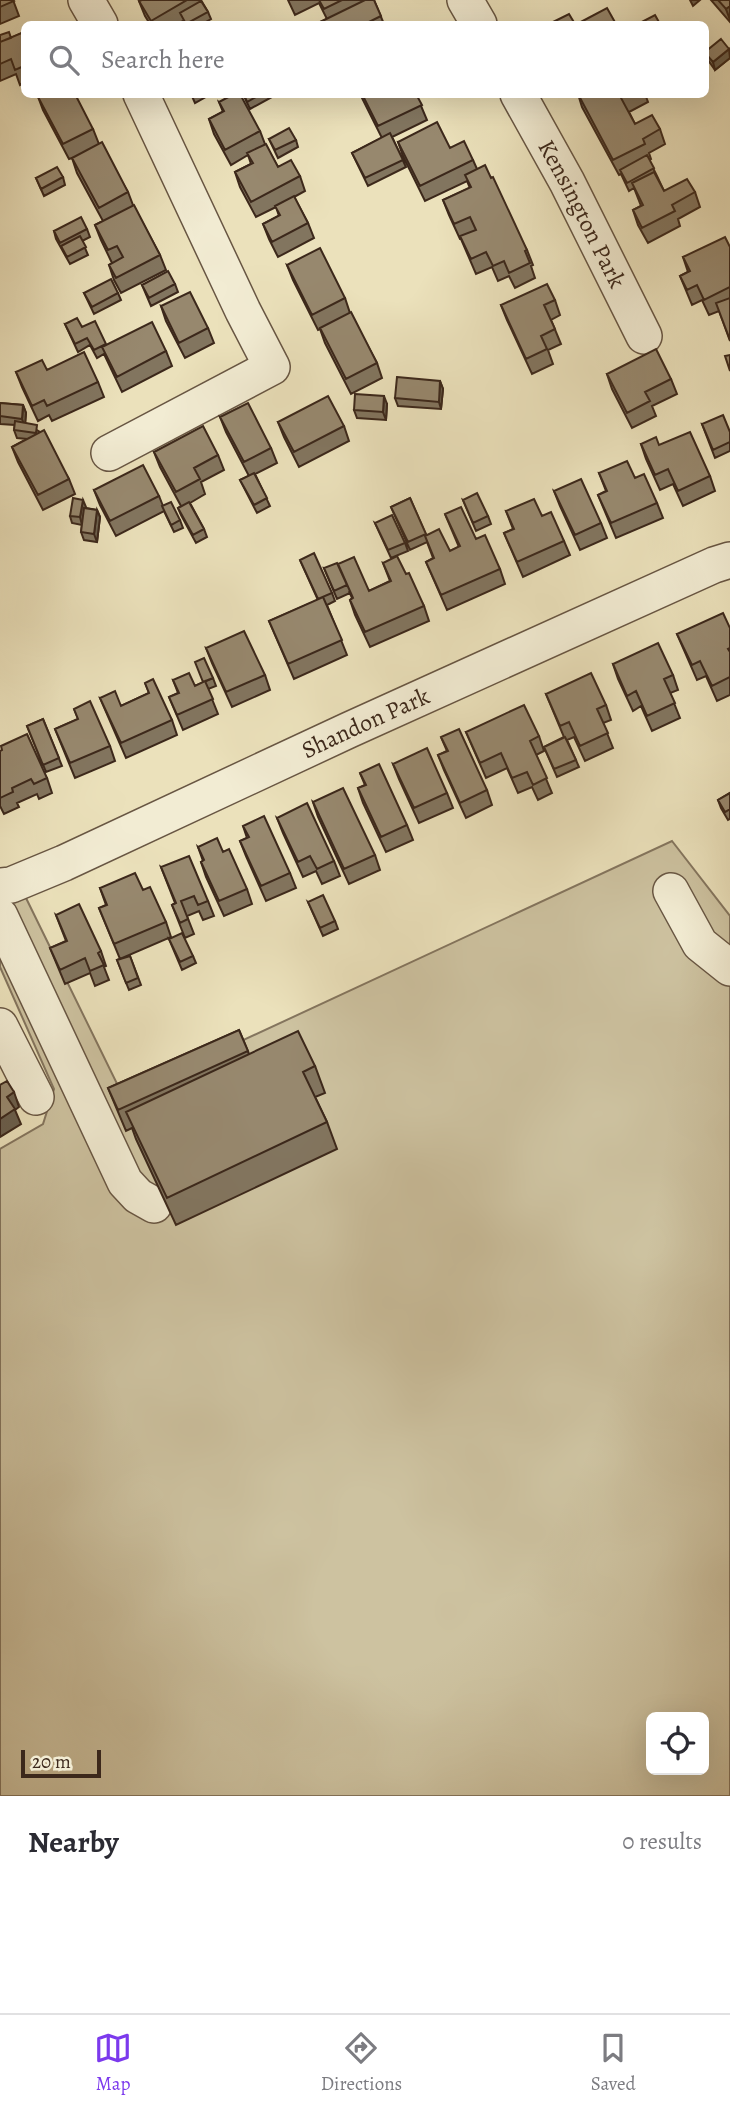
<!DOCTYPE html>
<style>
body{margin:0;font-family:Alegreya,serif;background:#f7f7f7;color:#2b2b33}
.controls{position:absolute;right:21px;bottom:21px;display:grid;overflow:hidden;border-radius:10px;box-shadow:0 7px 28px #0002}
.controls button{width:63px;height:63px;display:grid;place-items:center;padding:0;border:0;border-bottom:2px solid #e1e1e2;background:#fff;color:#2b2b33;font:35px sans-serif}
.scale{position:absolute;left:21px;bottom:18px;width:80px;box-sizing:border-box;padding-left:7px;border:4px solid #3c281b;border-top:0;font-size:19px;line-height:24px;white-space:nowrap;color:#3c281b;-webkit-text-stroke:5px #f2ecd3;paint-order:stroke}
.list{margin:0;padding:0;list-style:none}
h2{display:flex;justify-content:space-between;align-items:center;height:91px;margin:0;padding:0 28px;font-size:30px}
h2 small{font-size:23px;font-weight:400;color:#7c7c81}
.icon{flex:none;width:38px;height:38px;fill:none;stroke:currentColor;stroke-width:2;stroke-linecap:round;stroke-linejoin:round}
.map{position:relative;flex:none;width:730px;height:1796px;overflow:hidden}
.search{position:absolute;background:#fff;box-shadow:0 7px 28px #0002;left:21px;right:21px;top:21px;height:77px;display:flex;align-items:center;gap:18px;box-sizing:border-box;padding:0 24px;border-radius:10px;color:#7c7c81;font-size:26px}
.sheet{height:217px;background:#fff}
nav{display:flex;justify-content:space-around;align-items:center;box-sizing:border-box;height:98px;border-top:2px solid #e1e1e2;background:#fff;font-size:19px;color:#7c7c81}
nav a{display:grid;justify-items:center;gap:4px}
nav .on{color:#7c3aed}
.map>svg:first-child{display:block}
.green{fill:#cdc2a0;stroke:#84755e;stroke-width:2;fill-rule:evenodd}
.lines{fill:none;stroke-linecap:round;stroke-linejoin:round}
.minor-casing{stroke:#685643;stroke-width:38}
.minor{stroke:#f2ecd3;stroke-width:35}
.wall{fill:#82755f;stroke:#3c281b;stroke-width:2}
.shaded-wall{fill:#6a5f4d;stroke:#3c281b;stroke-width:2}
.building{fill:#97886e;stroke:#3c281b;stroke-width:2}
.labels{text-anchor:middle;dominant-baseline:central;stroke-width:5;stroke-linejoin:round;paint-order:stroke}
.street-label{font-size:24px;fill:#3c281b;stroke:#f2ecd3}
</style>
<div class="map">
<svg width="730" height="1796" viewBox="0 0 730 1796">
<rect width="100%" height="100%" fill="#ebe1bb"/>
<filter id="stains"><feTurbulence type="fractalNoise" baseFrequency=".00286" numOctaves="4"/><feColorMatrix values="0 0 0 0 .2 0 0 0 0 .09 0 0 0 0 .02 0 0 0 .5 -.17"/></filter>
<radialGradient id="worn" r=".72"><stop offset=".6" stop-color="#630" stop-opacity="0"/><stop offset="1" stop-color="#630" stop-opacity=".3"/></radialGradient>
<path class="green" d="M672,841L730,916V1796H0V1149L43,1124L54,1089L0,967V910L25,896L123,1096ZM651,1717H704V1770H651Z"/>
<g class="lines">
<g class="minor-casing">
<g id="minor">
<path d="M86,0L100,24"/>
<path d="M465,0L479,24"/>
<path id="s1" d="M518,94L567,182L644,336"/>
<path d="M109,453L272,367L243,311L141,94"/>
<path id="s2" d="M0,886L11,885L64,863L349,730L714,565L730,560"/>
<path d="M671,891L700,944L730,968"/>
<path d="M0,916L125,1182L138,1196L154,1205"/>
<path d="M0,1026L36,1097"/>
</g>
</g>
<use href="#minor" class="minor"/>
</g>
<path class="wall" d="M0,0H13L19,16L0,24Z
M142,0H201L208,12L211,19L202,24H185L183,21L177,24H150L145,16L139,1Z
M288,0H374L384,24H316L327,19L319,3L295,15Z
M711,0H730V22Z
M24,32V83L20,85L16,74L0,81V35L11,38Z
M705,52L730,53V58L715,70L708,60Z
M37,94L93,129L99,144L128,192L133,205L160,255L166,270L121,293L114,280L109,265L112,263L101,240L95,225L103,221L77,173L72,158L69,159L43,110Z
M191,94H211L195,103Z
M243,94H271L272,97L250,109Z
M360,94H416L427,120L392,137L406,167L368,186L352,153L382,138Z
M578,94H645L648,102L629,112L635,124L660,129L665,144L649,153L651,159L649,160L657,176L664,191L695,192L700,207L678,219L680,226L648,243L638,225L633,210L641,206L634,188L629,191L621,174L619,175L582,107Z
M219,102L260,131L265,144L278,167L300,176L305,191L294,197L308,223L314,238L278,257L269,239L263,224L279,216L276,207L256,217L240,187L235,172L251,164L248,155L231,165L214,134L209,119L223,112Z
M269,139L296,140L298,147L278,158Z
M398,142L450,148L473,160L477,169L527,250L533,265L531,266L535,278L515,288L509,276L498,281L492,267L476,274L461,239H460L449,215L443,200L470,188L467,181L425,201L403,156Z
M63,177L65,185L44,196L36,178Z
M87,229L90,237L82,241L88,255L70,264L56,239L54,231Z
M730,247V341L719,311L709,315L702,300L692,305L680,276L688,272L683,257Z
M287,265L345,298L350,313L377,363L382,378L351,394L325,343L320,329L318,330L293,280Z
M175,284L178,292L151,306L142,285Z
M84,293H118L121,300L94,314Z
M555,300L560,315L551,320L561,344L548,350L553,364L532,374L507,320L501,305Z
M161,306L208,328L214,343L185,358L166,321Z
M65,324L82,327L106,345L166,351L172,366L122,392L104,354L97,358L90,345L78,352Z
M47,370L98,382L104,397L52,421L49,415L38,421L22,387L16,372Z
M607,374L671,379L677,394L652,406L656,416L632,428L612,389Z
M440,381L443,389L441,409L398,406L395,398Z
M0,403L23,405L26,413L25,423L40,432L69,479L75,494L43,510L18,462L12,447L27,439L17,438L14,430L15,425L0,424Z
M387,404L386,420L357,418L354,410Z
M220,417L271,448L277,463L255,474L270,506L257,513L240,480L249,476L226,432Z
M278,422L344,426L349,441L299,467L284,437Z
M702,424L730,432V451L715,458Z
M641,444L659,445L710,476L715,491L683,506L673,484L660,490L646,459Z
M154,452L218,455L224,470L201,482L205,494L190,503L204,529L207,537L196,543L181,515L178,508L181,506L160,467Z
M599,473L635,478L657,503L663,518L616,538L598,495L606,491Z
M94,490L159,496L163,506L180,520L183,528L174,532L164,511L116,536L100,505Z
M554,491L601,523L607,538L580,550L560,506Z
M410,498L426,535L450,551L459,547L445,514L476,539L500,569L505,584L447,610L426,562L433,558L427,542L410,550L391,507Z
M463,500L488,516L491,524L476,531Z
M86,508L97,510L100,517L97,542L84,540L81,532L82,525L72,523L70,516Z
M506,511L542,516L564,541L570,555L523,577L504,533L513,529Z
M375,523L405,543L408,551L391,558Z
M300,560L332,593L335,601L327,605L347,655L294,679L269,621L318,600Z
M383,563L406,574L424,606L429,621L370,647L355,615L350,600L352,598L349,591L350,593L337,599L324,568L341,573L369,591L390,581Z
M730,628V695L717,701L706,676L697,680L677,634Z
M206,648L265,675L270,690L232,707L212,663Z
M613,664L673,675L678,690L670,693L680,718L652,731L641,706L633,711L618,679Z
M213,678L216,686L208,689L218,714L183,730L169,697L178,693L173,680L195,686Z
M145,683L172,720L177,735L126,758L100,698L121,706L149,693Z
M546,694L606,705L611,720L603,723L613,748L585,761L574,737L567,740L579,767L557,777L544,747L564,737Z
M74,709L110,746L115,761L75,778L55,729L78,719Z
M43,719L62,766L46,772L27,726Z
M466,732L539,736L544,751L536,755L552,793L538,800L532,787L518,793L507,768L486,778Z
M441,737L487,790L492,805L466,818L444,770L438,755L447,751Z
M0,751L47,778L52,793L39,799L37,794L17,803L19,807L4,814L0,806Z
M393,764L447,793L453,808L419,823L399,779Z
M360,773L407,825L413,840L386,852L363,803L358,788L365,785Z
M730,793V819L728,820L721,808L718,800Z
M313,802L375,855L380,870L349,884L318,817Z
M277,818L334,861L340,876L322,884L316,871L303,877L283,833Z
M243,826L290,873L296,888L266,901L246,856L240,841L247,838Z
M198,847L247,889L252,904L224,916L206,877L201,862L203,861Z
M161,867L208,901L214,916L203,920L199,911L187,916L194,934L185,938L172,905L175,903Z
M100,888L143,890L166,922L171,937L120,959L99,908L106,905Z
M308,902L335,921L338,929L323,936Z
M56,915L101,951L106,966L104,967L109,980L95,986L90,973L65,984L50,948L66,941Z
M169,939L193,956L196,963L182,970Z
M130,956L141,985L129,990L117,960Z
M239,1030L249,1054L315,1066L325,1093L315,1097L327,1122L337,1149L176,1225L136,1139L132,1128L126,1131L108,1088Z"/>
<path class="shaded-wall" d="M690,0H700L693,6Z
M730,6V20L726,9Z
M729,49L730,58L715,70L713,62Z
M440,381L443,389L441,409L439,402Z
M384,396L387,404L386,420L383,412Z
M23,405L26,413L25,427L22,419Z
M83,500L86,507L82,525L80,517Z
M97,510L100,517L97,542L94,534Z
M14,1092L19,1107L15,1110L21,1124L0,1137V1119L7,1097Z"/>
<path class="building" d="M0,0H13L14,1L0,7Z
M142,0H187L151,21L139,1Z
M319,0H342L324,9Z
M365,0H374L381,16L365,24H316Z
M718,0H730V6L726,9Z
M201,1L208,12L186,24L180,13Z
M607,8L616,24H577Z
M569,14L575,24H549Z
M655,15L660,24H638Z
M9,32L11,38L0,42V35Z
M24,32V66L15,70L11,59L0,64V42Z
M721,39L729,49L713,62L705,53V52Z
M75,94L93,129L63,144L37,95Z
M234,94H240L260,131L225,150L209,119L224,111L219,102Z
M244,94H261L247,102Z
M362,94H416L422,105L378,126Z
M578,94H628L621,98L635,124L652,115L660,129L643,139L645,144L613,160Z
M437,122L450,148L464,141L473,160L420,186L398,142Z
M289,128L296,140L275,150L269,139Z
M390,133L403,160L365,178L352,153Z
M102,142L128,192L99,208L72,158Z
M266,144L278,167L291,160L300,176L251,202L235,172L253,163L247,153Z
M647,155L654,168L627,183L620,170Z
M485,165L491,178L493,177L527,250L525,251L530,263L509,273L504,261L493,266L486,252L471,259L460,236L476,230L470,217L454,224L443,200L471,187L465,175Z
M57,167L63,177L41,189L36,178Z
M654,172L664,191L687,179L695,192L672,205L675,211L642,228L633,210L643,205L632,183Z
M294,196L308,223L272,242L263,224L280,215L275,206Z
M134,205L160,255L116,278L109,265L123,257L117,246L108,250L95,225Z
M81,217L87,229L60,243L54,231Z
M80,236L86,247L67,257L61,246Z
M725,237L730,247V287L704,300L697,285L687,290L680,276L690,271L683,257Z
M320,248L345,298L312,315L287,265Z
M168,271L175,284L149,298L142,285Z
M111,279L118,293L92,307L84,293Z
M547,284L555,300L544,305L555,329L541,336L547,349L526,359L501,305Z
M190,292L208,328L179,343L161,306Z
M730,298V340L716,303Z
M351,312L377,363L346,379L320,328Z
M77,318L82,327L95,321L106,344L94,350L87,338L75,344L65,324Z
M152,322L166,351L117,377L102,347Z
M656,349L671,379L645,392L650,401L627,413L607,374Z
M84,352L98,382L47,406L44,400L32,406L16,372L42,360L47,370Z
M730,355V371L725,356Z
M397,377L440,381L439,402L395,398Z
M355,394L384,396L383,412L354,410Z
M328,396L344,426L294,452L278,422Z
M0,403L23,405L22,419L0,416Z
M248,403L271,448L244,462L220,417Z
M723,415L730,432V442L713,450L702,424Z
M15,421L37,425L36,433L14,430Z
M203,426L218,455L194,468L200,479L176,492L154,452Z
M44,430L69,479L38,495L12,447Z
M690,432L710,476L678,491L668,469L655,475L641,444L656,437L659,445Z
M627,461L635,478L644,474L657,503L611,523L598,495L607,491L599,473Z
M143,465L159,496L110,521L94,490Z
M254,473L267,498L254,505L240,480Z
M581,479L601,523L575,535L554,491Z
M477,493L488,516L473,523L463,500Z
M73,498L83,500L80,517L70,516Z
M410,498L426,534L408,542L391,507Z
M534,499L542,516L551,512L564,541L517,562L504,533L514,529L506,511Z
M171,502L180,520L171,525L162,506Z
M189,502L204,529L193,535L178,508Z
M461,507L476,539L485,535L500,569L441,595L426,562L434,558L425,536L439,529L450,551L460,546L445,514Z
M84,508L97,510L94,534L81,532Z
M392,515L405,543L388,550L375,523Z
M314,553L332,593L318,599L300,560Z
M397,556L406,574L409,573L424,606L365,632L350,600L353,598L338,564L354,557L369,591L391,581L383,563Z
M337,563L347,585L334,591L324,568Z
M323,597L342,640L288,664L269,621Z
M723,613L730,628V648L728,649L730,652V677L712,686L700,661L692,665L677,634Z
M244,631L265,675L226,692L206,648Z
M658,643L673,675L664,679L675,703L647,716L636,691L627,696L613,664Z
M204,658L213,678L203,682L195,662Z
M189,673L195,686L205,681L213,699L177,715L169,697L179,693L173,680Z
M591,673L606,705L597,709L608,733L580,746L569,722L560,726L546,694Z
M153,679L172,720L121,743L100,698L115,691L121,706L149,693L145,683Z
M90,701L110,746L70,763L55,729L78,719L74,709Z
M524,705L539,736L530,741L547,778L533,785L527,772L512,778L501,753L480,763L466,732Z
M43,719L59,758L43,765L27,726Z
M459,729L487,790L460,803L438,755L448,751L441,737Z
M27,734L47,778L34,784L31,779L12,788L13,792L0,798V751L2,750L1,746Z
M565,737L576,760L554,769L544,747Z
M427,748L447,793L414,808L393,764Z
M379,764L407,825L381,837L358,788L366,785L360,773Z
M343,788L375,855L344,869L313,802Z
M730,793V809L725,812L718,800Z
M307,803L334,861L317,869L310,856L298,862L277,818Z
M264,816L290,873L261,886L240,841L249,837L243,826Z
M217,838L223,852L229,849L247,889L219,901L201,862L204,860L198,847Z
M189,856L208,901L198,905L194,896L181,901L188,919L180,923L172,905L176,903L161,867Z
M135,873L143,890L150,887L166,922L114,944L99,908L107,905L100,888Z
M323,895L335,921L320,928L308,902Z
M79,904L101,951L98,953L104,965L90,971L85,958L60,970L50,948L67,941L56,915Z
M182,933L193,956L180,962L169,939Z
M130,956L138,978L126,983L117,960Z
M239,1030L248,1051L118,1110L108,1088Z
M298,1031L315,1066L303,1072L327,1122L167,1198L126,1112Z
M7,1081L14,1092L7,1097L15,1109L0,1119V1085Z"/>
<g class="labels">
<g class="street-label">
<text stroke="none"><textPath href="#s1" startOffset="136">Kensington Park</textPath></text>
<text stroke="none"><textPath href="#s2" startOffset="401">Shandon Park</textPath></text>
</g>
</g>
<rect width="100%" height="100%" filter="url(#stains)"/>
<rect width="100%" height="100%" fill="url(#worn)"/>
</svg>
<div class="controls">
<button><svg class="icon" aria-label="locate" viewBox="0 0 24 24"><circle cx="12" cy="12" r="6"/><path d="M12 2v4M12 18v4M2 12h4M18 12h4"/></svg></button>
</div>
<div class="scale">20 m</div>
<div class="search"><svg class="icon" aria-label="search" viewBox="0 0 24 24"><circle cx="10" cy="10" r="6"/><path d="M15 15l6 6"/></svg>Search here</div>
</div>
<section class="sheet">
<h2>Nearby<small>0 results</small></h2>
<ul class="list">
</ul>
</section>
<nav>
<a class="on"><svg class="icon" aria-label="map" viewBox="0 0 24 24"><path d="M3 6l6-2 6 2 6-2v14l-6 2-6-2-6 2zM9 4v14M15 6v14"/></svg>Map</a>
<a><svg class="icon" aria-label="directions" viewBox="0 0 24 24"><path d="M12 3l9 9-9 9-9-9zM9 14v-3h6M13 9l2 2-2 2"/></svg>Directions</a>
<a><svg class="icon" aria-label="saved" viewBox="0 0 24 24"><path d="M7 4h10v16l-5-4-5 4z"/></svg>Saved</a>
</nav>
